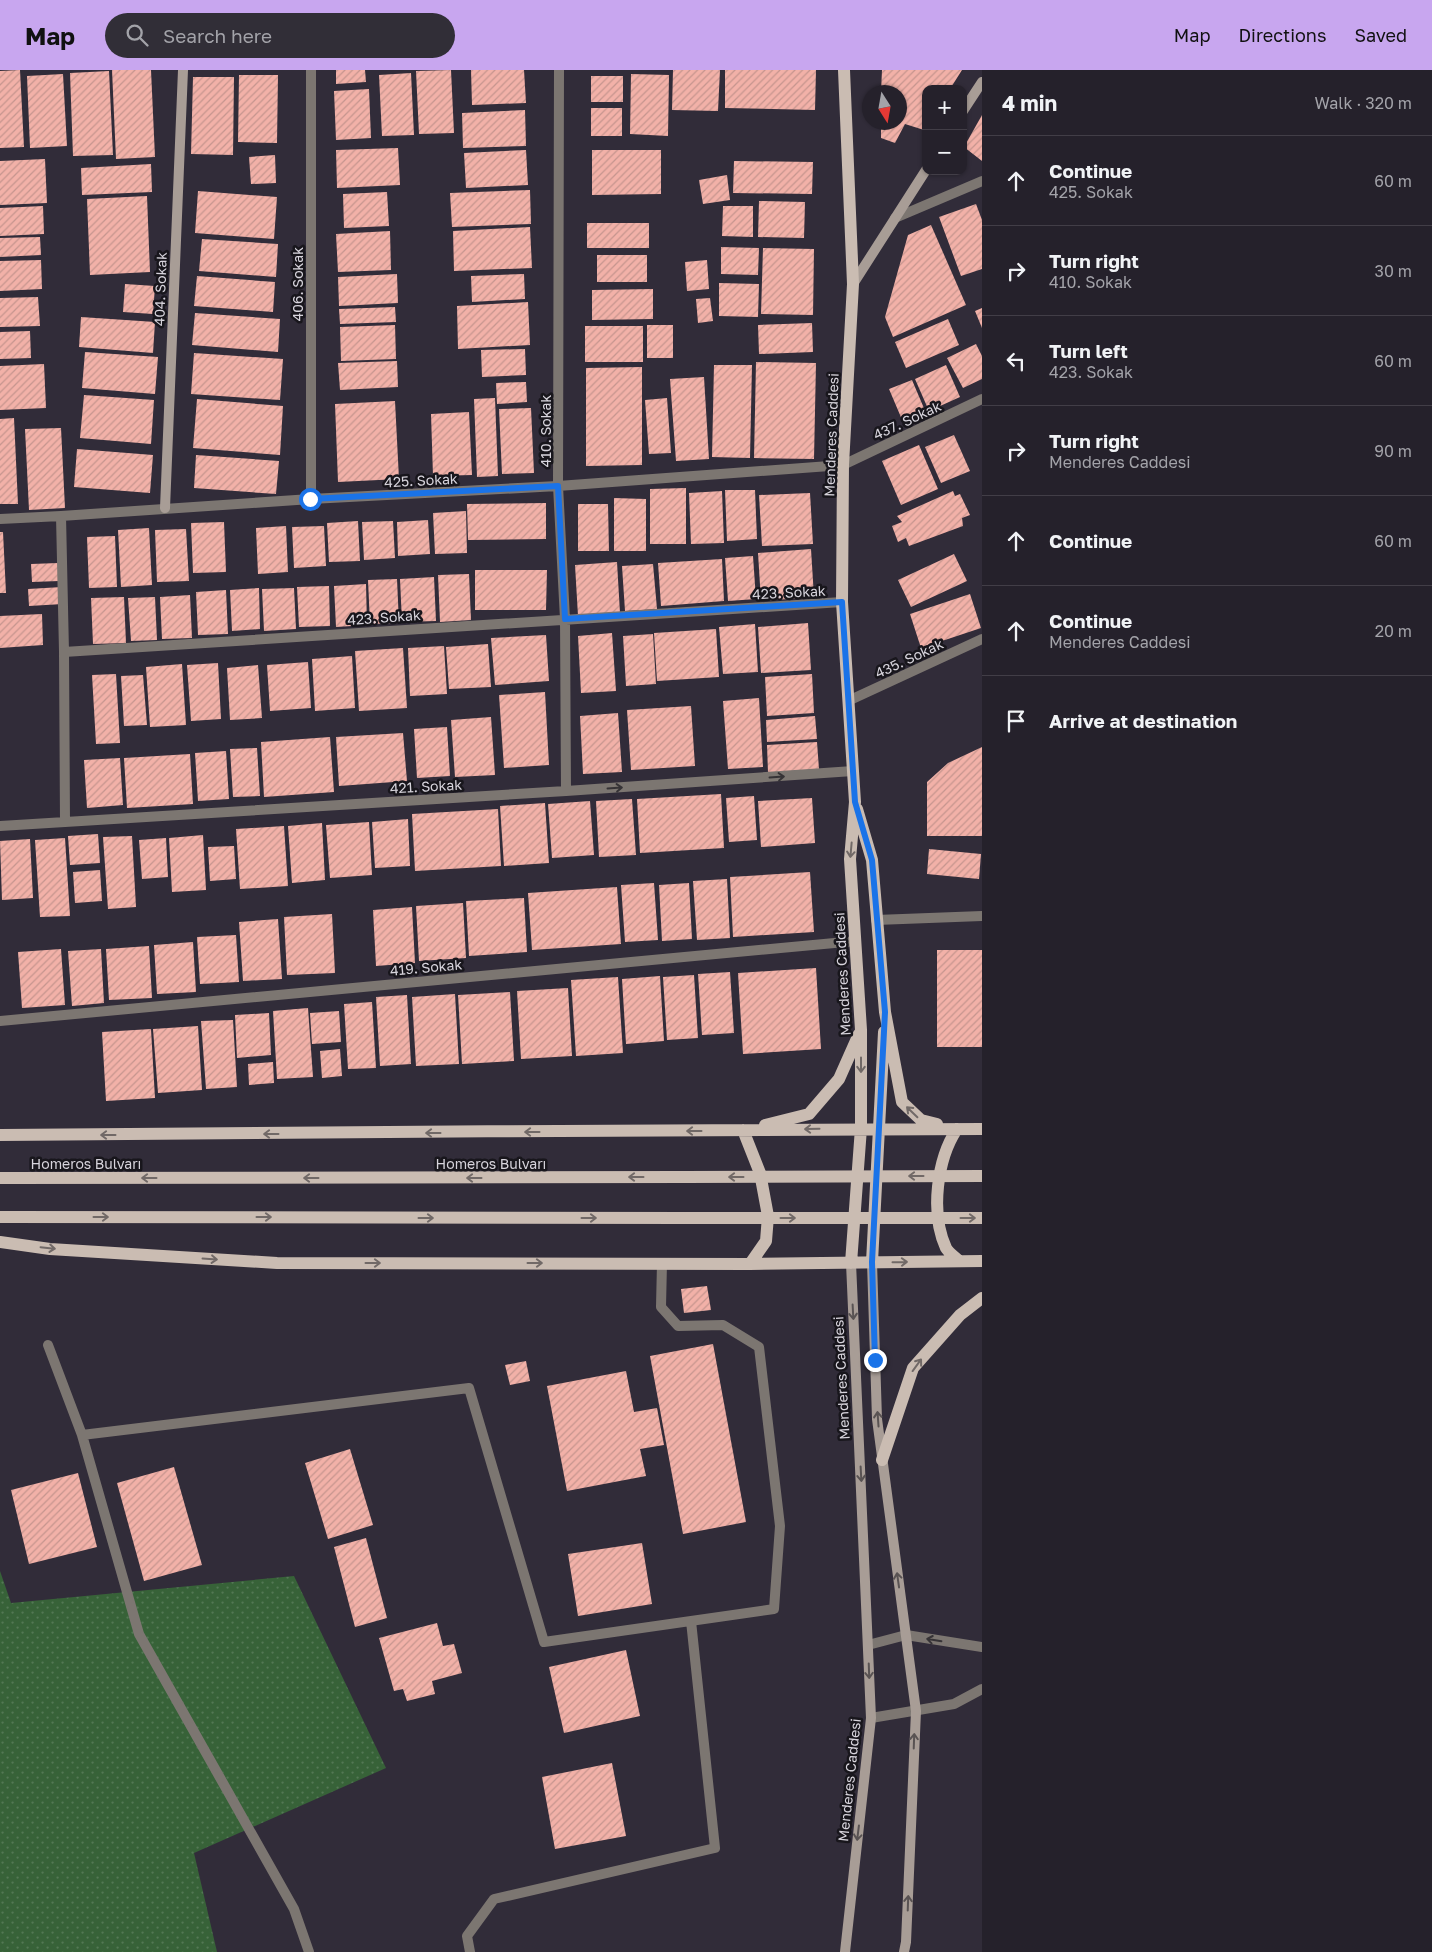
<!DOCTYPE html>
<meta charset="utf-8">
<style>
body{margin:0;font-family:"Golos Text",sans-serif;background:#312e37;color:#f1f3f6}
.controls{position:absolute;right:15px;top:15px;display:grid;overflow:hidden;border-radius:10px;box-shadow:0 1px 4px #0004}
.controls button{width:45px;height:45px;display:grid;place-items:center;padding:0;border:0;border-bottom:1px solid #423e47;background:#25212b;color:#f1f3f6;font:25px sans-serif}
.compass{position:absolute;left:862px;top:15px;width:45px;height:45px;border-radius:50%;background:#25212b;box-shadow:0 1px 4px #0004;rotate:169deg}
.stop{position:absolute;width:15px;height:15px;margin:-11px;border:4px solid #1a73e8;border-radius:50%;background:#fff}
.stop.end{background:#1a73e8;border-color:#fff;box-shadow:0 1px 5px #0008}
.list{margin:0;padding:0;list-style:none}
h2{display:flex;justify-content:space-between;align-items:center;height:65px;margin:0;padding:0 20px;font-size:21px}
h2 small{font-size:16px;font-weight:400;color:#a3a3a9}
.list li{display:grid;grid-template-columns:32px 1fr auto;gap:15px;align-items:center;box-sizing:border-box;height:90px;padding:0 20px;border-top:1px solid #423e47}
.list b{display:block;font-size:19px;white-space:nowrap}
.list p{margin:0;font-size:16px;white-space:nowrap;color:#a3a3a9}
.list em{font-size:16px;font-style:normal;color:#a3a3a9}
.icon{flex:none;width:28px;height:28px;fill:none;stroke:currentColor;stroke-width:2;stroke-linecap:round;stroke-linejoin:round}
.map{position:relative;flex:none;width:982px;height:1882px;overflow:hidden}
header{display:flex;align-items:center;gap:30px;box-sizing:border-box;height:70px;padding:0 25px;background:#c8a6ef;color:#111}
header strong{font-size:24px}
nav{display:flex;gap:28px;margin-inline-start:auto;font-size:18px}
.search{width:350px;height:45px;background:#312e37;display:flex;align-items:center;gap:12px;box-sizing:border-box;padding:0 18px;border-radius:28px;color:#a3a3a9;font-size:19px}
main{display:flex}
aside{flex:1;background:#25212b}
.map>svg:first-child{display:block}
.green{fill:url(#green-dots)}
.building{fill:url(#building-hatch)}
.lines{fill:none;stroke-linecap:round;stroke-linejoin:round}
.lane{stroke:#7c7671;stroke-width:10}
.street{stroke:#7c7671;stroke-width:10}
.secondary{stroke:#a89d96;stroke-width:10}
.primary{stroke:#cabcb2;stroke-width:12}
.primary-bridge{stroke:#cabcb2;stroke-width:12}
.oneway{stroke:#363336}
.oneway2{stroke:#716967}
.oneway3{stroke:#595353}
.route{stroke:#1a73e8;stroke-width:6}
.labels{text-anchor:middle;dominant-baseline:central;stroke-width:5;stroke-linejoin:round;paint-order:stroke}
.street-label{font-size:14px;fill:#d7d4dc;stroke:#18161c}
</style>
<header>
<strong>Map</strong>
<div class="search"><svg class="icon" aria-label="search" viewBox="0 0 24 24"><circle cx="10" cy="10" r="6"/><path d="M15 15l6 6"/></svg>Search here</div>
<nav><a>Map</a><a>Directions</a><a>Saved</a></nav>
</header>
<main>
<div class="map">
<svg width="982" height="1882" viewBox="0 0 982 1882">
<defs>
<pattern id="green-dots" width="8" height="8" patternUnits="userSpaceOnUse" patternTransform="scale(1.25)"><rect width="8" height="8" fill="#376238"/><path d="M2 2h.1M6 6h.1" fill="none" stroke="#537854" stroke-width="1.8" stroke-linecap="round"/></pattern>
<pattern id="building-hatch" width="6" height="6" patternUnits="userSpaceOnUse" patternTransform="scale(1.25)"><rect width="6" height="6" fill="#f2b1a8"/><path d="M-1 1l2-2M0 6l6-6M5 7l2-2" fill="none" stroke="#c6958e"/></pattern>
</defs>
<rect width="100%" height="100%" fill="#312c39"/>
<path class="green" d="M0,1501L11,1533L294,1506L386,1698L194,1783L217,1882H0Z"/>
<path class="building" d="M20,0L24,77L0,78V1Z
M112,0H151L155,87L116,89Z
M336,0H365L366,12L336,14Z
M451,0L454,63L419,64L416,1Z
M471,0H524L526,33L472,35Z
M673,0H720L718,41L672,40Z
M725,0H816L815,40L725,38Z
M882,0H962L950,19H926V57L924,60L905,54L895,73L881,68V52H899V22H881Z
M109,1L113,85L73,86L70,3Z
M411,3L414,65L382,66L379,5Z
M63,4L67,76L30,78L27,6Z
M631,4L669,5L668,66L630,64Z
M239,5H278L277,73L238,72Z
M591,6H623V32H591Z
M193,7H234L233,85L191,84Z
M369,19L371,68L336,70L334,21Z
M591,38H622V66H591Z
M525,40L526,76L463,78L462,43Z
M982,45V91L964,77Z
M398,78L400,115L337,118L336,80Z
M526,80L528,115L466,118L464,83Z
M592,80H661V124L592,125Z
M275,85L276,113L251,114L249,87Z
M45,89L47,133L0,135V91Z
M734,91L813,92L812,124L733,123Z
M151,94L152,122L82,125L81,98Z
M727,105L730,130L703,134L699,110Z
M530,120L531,154L452,157L450,123Z
M198,121L277,127L274,169L195,163Z
M387,122L389,156L344,158L343,124Z
M147,126L150,202L90,205L87,129Z
M759,131L805,132L804,168L758,167Z
M976,134L982,150V199L961,206L939,147Z
M43,136L44,164L0,166V138Z
M723,136H753V167L722,166Z
M587,153H649V178H587Z
M931,155L966,235L893,267L885,247L908,165Z
M530,157L532,198L454,201L453,161Z
M390,161L391,200L338,202L336,164Z
M40,167L41,185L0,187V168Z
M202,169L278,174L276,207L199,201Z
M721,177L759,178L758,205L721,204Z
M763,178L814,179L813,245L761,244Z
M597,185H647V212H597Z
M41,190L42,219L0,221V191Z
M707,190L709,219L687,221L685,192Z
M397,204L398,233L339,236L338,207Z
M524,204L525,229L472,232L471,206Z
M197,206L275,212L273,242L194,236Z
M719,213L759,214L758,247L719,246Z
M125,214L155,216L153,244L123,242Z
M653,219V249L592,250V220Z
M38,227L40,256L0,257V228Z
M710,228L713,251L698,253L696,229Z
M528,232L530,275L458,279L457,236Z
M395,237L396,252L340,254L339,239Z
M982,238V258L975,241Z
M195,243L280,249L278,282L192,275Z
M81,247L155,252L153,283L79,277Z
M948,249L959,275L906,298L895,272Z
M812,253L813,282L759,284L758,255Z
M395,255L396,289L341,291L340,257Z
M647,255H673V288H647Z
M585,256H643V292H585Z
M30,261L31,288L0,289V262Z
M976,274L982,286V309L963,318L947,288Z
M525,279L526,305L482,307L481,280Z
M85,282L158,287L155,324L82,318Z
M194,283L283,289L280,330L191,324Z
M397,291L398,317L340,320L338,293Z
M756,292L816,293L814,389L754,388Z
M44,294L46,338L0,340V296Z
M714,295H752L750,388L712,387Z
M946,295L960,327L929,341L915,309Z
M642,297V395L586,396V298Z
M704,307L709,389L676,391L670,309Z
M912,310L926,343L903,352L889,319Z
M526,312L527,332L497,334L496,313Z
M84,325L154,330L151,374L80,368Z
M495,328L498,406L477,407L474,329Z
M667,328L671,383L649,384L645,330Z
M197,329L283,336L280,385L193,378Z
M395,331L399,409L338,412L335,334Z
M531,338L534,403L502,404L499,339Z
M469,342L472,405L433,406L431,344Z
M14,348L18,434H0V349Z
M61,358L65,438L29,440L25,359Z
M954,365L970,401L941,413L925,377Z
M919,375L938,419L901,435L882,391Z
M77,379L153,385L150,423L74,417Z
M196,385L279,391L276,424L194,418Z
M686,418V474H650V419Z
M725,420H755L757,469L727,471Z
M722,421L724,473L691,474L689,423Z
M953,421L955,426L960,424L970,445L962,448L963,456L909,476L906,468L898,472L892,456L902,452L897,446Z
M810,423L813,474L762,476L759,425Z
M614,428L646,429V481H614Z
M546,433V469L468,470L467,434Z
M578,434H608L609,481H578Z
M466,441L467,483L435,484L433,443Z
M428,450L430,484L398,486L397,452Z
M358,451L360,491L329,492L327,453Z
M393,451L395,488L364,490L362,452Z
M224,452L226,502L193,503L191,453Z
M286,456L288,502L258,504L256,458Z
M324,456L326,496L294,498L292,457Z
M149,458L152,515L121,517L118,460Z
M186,459L189,511L157,512L155,460Z
M0,462H3L6,523H0Z
M115,466L117,517L89,518L87,467Z
M811,479L814,527L761,531L758,483Z
M954,484L967,511L911,537L898,510Z
M753,486L756,529L728,531L725,488Z
M722,489L724,531L661,536L658,493Z
M617,492L620,543L578,546L575,495Z
M58,493L59,511L32,512L31,494Z
M653,494L657,539L625,541L622,496Z
M475,500H547L546,540H475Z
M469,504L471,550L440,552L438,505Z
M434,507L436,551L402,552L400,509Z
M397,509L399,553L370,554L368,510Z
M366,514L367,555L336,557L334,516Z
M329,516L330,556L299,557L297,517Z
M62,517L63,534L29,536L28,519Z
M259,518L260,559L232,561L230,520Z
M294,518L296,559L264,561L262,519Z
M226,520L228,564L198,565L196,522Z
M970,524L981,558L921,578L910,544Z
M190,525L192,568L162,569L160,527Z
M124,527L126,573L93,574L91,528Z
M155,527L157,570L131,571L128,528Z
M42,544L43,575L0,578V546Z
M808,553L811,600L761,603L758,557Z
M755,554L758,602L723,604L719,557Z
M716,559L719,607L657,611L654,563Z
M612,563L616,621L581,623L578,566Z
M653,564L656,614L626,616L623,566Z
M546,565L549,611L495,615L491,568Z
M488,574L491,617L449,619L446,577Z
M444,576L447,624L410,626L408,578Z
M403,578L407,638L359,641L355,581Z
M352,586L355,638L315,641L312,589Z
M308,592L311,638L270,641L267,595Z
M218,593L221,649L191,651L187,595Z
M182,594L186,655L150,657L146,597Z
M258,595L262,648L230,650L227,598Z
M116,604L120,673L96,674L92,605Z
M812,604L814,643L767,646L765,607Z
M143,605L147,655L124,656L121,606Z
M545,622L549,695L504,698L499,625Z
M759,628L763,697L728,699L723,631Z
M691,636L695,696L631,700L627,640Z
M618,643L622,702L583,704L580,646Z
M815,646L817,669L767,672L766,650Z
M491,647L495,705L455,707L451,650Z
M447,657L450,706L417,708L414,659Z
M403,663L407,711L339,716L336,667Z
M330,667L334,722L264,727L261,672Z
M817,672L819,699L768,703L767,675Z
M982,677V766H927V712L948,693Z
M257,678L260,726L233,727L230,679Z
M226,681L229,729L198,731L195,683Z
M190,684L193,734L127,738L124,688Z
M120,688L123,735L87,738L84,690Z
M721,724L724,778L640,783L637,729Z
M754,726L757,770L729,772L726,728Z
M812,728L815,773L761,777L758,731Z
M632,729L636,785L599,787L596,731Z
M590,731L594,785L552,788L548,734Z
M545,733L549,793L504,796L500,736Z
M498,739L501,796L415,801L412,744Z
M408,749L410,796L375,798L372,752Z
M369,752L372,805L330,808L326,755Z
M322,753L325,810L292,813L288,756Z
M284,756L288,816L240,819L236,759Z
M98,764L100,793L70,795L68,766Z
M203,765L206,820L172,822L169,768Z
M132,766L136,837L108,839L103,767Z
M65,768L70,846L40,847L35,770Z
M166,768L168,807L142,809L139,770Z
M30,769L33,828L2,830L0,771Z
M234,776L236,809L210,811L208,777Z
M929,779L981,784L979,809L927,804Z
M100,800L102,831L75,833L73,802Z
M810,802L814,862L733,867L730,807Z
M727,809L730,868L697,870L693,811Z
M654,813L658,870L625,872L621,815Z
M689,813L692,869L662,871L659,815Z
M617,817L621,874L532,880L528,823Z
M524,828L527,882L469,886L466,831Z
M463,833L466,888L419,891L416,836Z
M412,837L415,893L376,896L373,840Z
M332,844L335,903L287,905L284,847Z
M278,849L282,909L243,911L239,852Z
M236,865L239,912L200,914L197,867Z
M193,872L196,922L157,924L154,875Z
M149,876L152,928L109,930L106,879Z
M61,879L65,935L22,938L18,882Z
M101,879L104,933L72,936L68,881Z
M937,880H982V977H937Z
M816,898L821,979L743,984L738,903Z
M730,902L734,963L702,965L698,904Z
M694,905L698,968L667,970L663,907Z
M660,906L664,971L626,974L622,909Z
M618,907L623,983L576,986L571,910Z
M568,918L572,986L521,989L517,921Z
M510,922L514,991L462,994L458,925Z
M455,924L459,994L416,996L412,927Z
M407,925L411,994L380,996L376,927Z
M372,932L376,998L348,999L344,934Z
M308,938L313,1007L277,1009L273,941Z
M339,941L341,972L312,974L310,943Z
M269,943L271,985L237,988L235,945Z
M233,950L237,1017L206,1019L201,951Z
M198,956L202,1020L158,1023L153,959Z
M151,959L155,1028L106,1031L102,962Z
M340,979L342,1006L322,1008L320,981Z
M273,992L274,1013L249,1015L248,994Z
M707,1216L711,1240L684,1243L681,1219Z
M713,1274L746,1452L683,1464L650,1286Z
M526,1291L530,1311L510,1315L505,1295Z
M626,1301L634,1342L657,1338L664,1375L640,1379L646,1406L567,1421L547,1316Z
M350,1379L373,1455L328,1469L305,1393Z
M174,1397L202,1495L144,1511L117,1413Z
M78,1403L97,1477L29,1494L11,1420Z
M366,1468L387,1548L355,1557L334,1477Z
M642,1473L652,1534L578,1546L568,1484Z
M437,1553L443,1576L454,1574L462,1603L432,1611L435,1624L407,1631L403,1619L394,1621L379,1568Z
M626,1580L640,1646L564,1663L549,1597Z
M612,1693L626,1766L555,1779L542,1707Z"/>
<g class="lines">
<path class="lane" d="M48,1275L82,1365L469,1318L544,1572L774,1539L780,1456L759,1277L723,1255L678,1256L661,1237L662,1193
M82,1365L139,1564L294,1839L309,1882
M470,1882L467,1866L494,1829L715,1778L691,1551"/>
<path class="street" d="M559,0L558,416L565,549L566,721
M895,148L982,111
M311,429V0
M61,446L64,582L842,532
M0,449L61,446L311,429L558,416L843,395L982,329
M64,582L65,752
M848,631L982,569
M0,756L566,721L853,701
M876,850L982,846
M0,951L856,871
M868,1575L906,1565L982,1577
M871,1648L954,1634L982,1619"/>
<path class="secondary" d="M963,41L982,12
M853,214L926,100
M165,438L183,0
M872,1192L877,1349L916,1641L906,1872L904,1882
M845,1882L871,1648L851,1193"/>
<path class="primary" d="M844,0L853,214L843,395L842,532L855,732L850,789L861,960V1058L851,1193
M857,739L872,790L885,942L902,1032L921,1050L937,1054
M765,1055L809,1044L839,1009L859,964
M957,1059C937,1089 930,1143 946,1178C949,1183 955,1187 959,1191
M743,1060L760,1103L768,1146L766,1171L750,1194
M0,1065C327,1063 655,1059 982,1059
M0,1108L685,1107
M0,1147L686,1148
M0,1172L50,1179L277,1193L750,1194L982,1191
M872,1192L884,962
M882,1390L913,1298L960,1245L982,1228"/>
<path class="primary-bridge" d="M685,1107L982,1106
M686,1148H982"/>
</g>
<defs><path id="oneway-shaft" d="M-6 0H5M1.5-3L5.5 0L1.5 3" fill="none" stroke-width="1.6" stroke-linecap="round" stroke-linejoin="round" transform="scale(1.25)"/></defs>
<g class="oneway">
<use href="#oneway-shaft" transform="translate(777 707) rotate(-4)"/>
<use href="#oneway-shaft" transform="translate(615 718) rotate(-4)"/>
<use href="#oneway-shaft" transform="translate(934 1570) rotate(-171)"/>
</g>
<g class="oneway2">
<use href="#oneway-shaft" transform="translate(851 780) rotate(95)"/>
<use href="#oneway-shaft" transform="translate(861 995) rotate(90)"/>
<use href="#oneway-shaft" transform="translate(912 1042) rotate(-136)"/>
<use href="#oneway-shaft" transform="translate(812 1059) rotate(179)"/>
<use href="#oneway-shaft" transform="translate(694 1061) rotate(180)"/>
<use href="#oneway-shaft" transform="translate(532 1062) rotate(180)"/>
<use href="#oneway-shaft" transform="translate(433 1063) rotate(180)"/>
<use href="#oneway-shaft" transform="translate(271 1064) rotate(180)"/>
<use href="#oneway-shaft" transform="translate(108 1065) rotate(180)"/>
<use href="#oneway-shaft" transform="translate(916 1106) rotate(180)"/>
<use href="#oneway-shaft" transform="translate(636 1107) rotate(180)"/>
<use href="#oneway-shaft" transform="translate(736 1107) rotate(180)"/>
<use href="#oneway-shaft" transform="translate(149 1108) rotate(-180)"/>
<use href="#oneway-shaft" transform="translate(311 1108) rotate(180)"/>
<use href="#oneway-shaft" transform="translate(474 1108) rotate(180)"/>
<use href="#oneway-shaft" transform="translate(101 1147)"/>
<use href="#oneway-shaft" transform="translate(264 1147)"/>
<use href="#oneway-shaft" transform="translate(426 1148)"/>
<use href="#oneway-shaft" transform="translate(589 1148)"/>
<use href="#oneway-shaft" transform="translate(788 1148)"/>
<use href="#oneway-shaft" transform="translate(968 1148)"/>
<use href="#oneway-shaft" transform="translate(48 1178) rotate(6)"/>
<use href="#oneway-shaft" transform="translate(210 1189) rotate(4)"/>
<use href="#oneway-shaft" transform="translate(900 1192) rotate(-1)"/>
<use href="#oneway-shaft" transform="translate(373 1193)"/>
<use href="#oneway-shaft" transform="translate(535 1193)"/>
<use href="#oneway-shaft" transform="translate(917 1295) rotate(-54)"/>
</g>
<g class="oneway3">
<use href="#oneway-shaft" transform="translate(853 1242) rotate(87)"/>
<use href="#oneway-shaft" transform="translate(878 1349) rotate(-94)"/>
<use href="#oneway-shaft" transform="translate(861 1404) rotate(87)"/>
<use href="#oneway-shaft" transform="translate(898 1510) rotate(-98)"/>
<use href="#oneway-shaft" transform="translate(869 1601) rotate(88)"/>
<use href="#oneway-shaft" transform="translate(914 1671) rotate(-88)"/>
<use href="#oneway-shaft" transform="translate(858 1763) rotate(97)"/>
<use href="#oneway-shaft" transform="translate(908 1833) rotate(-88)"/>
</g>
<g class="lines">
<path class="route" d="M310,429L558,416L565,549L842,532L855,732L872,790L885,942L872,1192L875,1290"/>
</g>
<g class="labels">
<g class="street-label">
<text transform="translate(297 214) rotate(-90)">406. Sokak</text>
<text transform="translate(160 219) rotate(-88)">404. Sokak</text>
<text transform="translate(907 350) rotate(-25)">437. Sokak</text>
<text transform="translate(545 361) rotate(-90)">410. Sokak</text>
<text transform="translate(831 365) rotate(-88)">Menderes Caddesi</text>
<text transform="translate(421 410) rotate(-3)">425. Sokak</text>
<text transform="translate(789 522) rotate(-3)">423. Sokak</text>
<text transform="translate(384 547) rotate(-4)">423. Sokak</text>
<text transform="translate(909 588) rotate(-25)">435. Sokak</text>
<text transform="translate(426 716) rotate(-3)">421. Sokak</text>
<text transform="translate(426 897) rotate(-5)">419. Sokak</text>
<text transform="translate(842 904) rotate(-93)">Menderes Caddesi</text>
<text x="86" y="1093">Homeros Bulvarı</text>
<text x="491" y="1093">Homeros Bulvarı</text>
<text transform="translate(841 1308) rotate(-93)">Menderes Caddesi</text>
<text transform="translate(849 1710) rotate(-84)">Menderes Caddesi</text>
</g>
</g>
</svg>
<div class="controls">
<button>+</button>
<button>−</button>
</div>
<svg class="compass" viewBox="-18 -18 36 36"><path d="M0-13l5 13h-10z" fill="#e53935"/><path d="M0 13l5-13h-10z" fill="#a3a3a9"/></svg>
<div class="stop" style="left:310px;top:429px"></div>
<div class="stop end" style="left:875px;top:1290px"></div>
</div>
<aside>
<h2>4 min<small>Walk · 320 m</small></h2>
<ul class="list">
<li><svg class="icon" aria-label="ahead" viewBox="0 0 24 24"><path d="M12 20V5M6 11l6-6 6 6"/></svg><div><b>Continue</b><p>425. Sokak</p></div><em>60 m</em></li>
<li><svg class="icon" aria-label="right" viewBox="0 0 24 24"><path d="M7 20v-9h11M14 6l5 5-5 5"/></svg><div><b>Turn right</b><p>410. Sokak</p></div><em>30 m</em></li>
<li><svg class="icon" aria-label="left" viewBox="0 0 24 24"><path d="M17 20v-9H6M10 6l-5 5 5 5"/></svg><div><b>Turn left</b><p>423. Sokak</p></div><em>60 m</em></li>
<li><svg class="icon" aria-label="right" viewBox="0 0 24 24"><path d="M7 20v-9h11M14 6l5 5-5 5"/></svg><div><b>Turn right</b><p>Menderes Caddesi</p></div><em>90 m</em></li>
<li><svg class="icon" aria-label="ahead" viewBox="0 0 24 24"><path d="M12 20V5M6 11l6-6 6 6"/></svg><div><b>Continue</b></div><em>60 m</em></li>
<li><svg class="icon" aria-label="ahead" viewBox="0 0 24 24"><path d="M12 20V5M6 11l6-6 6 6"/></svg><div><b>Continue</b><p>Menderes Caddesi</p></div><em>20 m</em></li>
<li><svg class="icon" aria-label="arrive" viewBox="0 0 24 24"><path d="M6 21V4h12l-3 4 3 4H6"/></svg><div><b>Arrive at destination</b></div></li>
</ul>
</aside>
</main>
